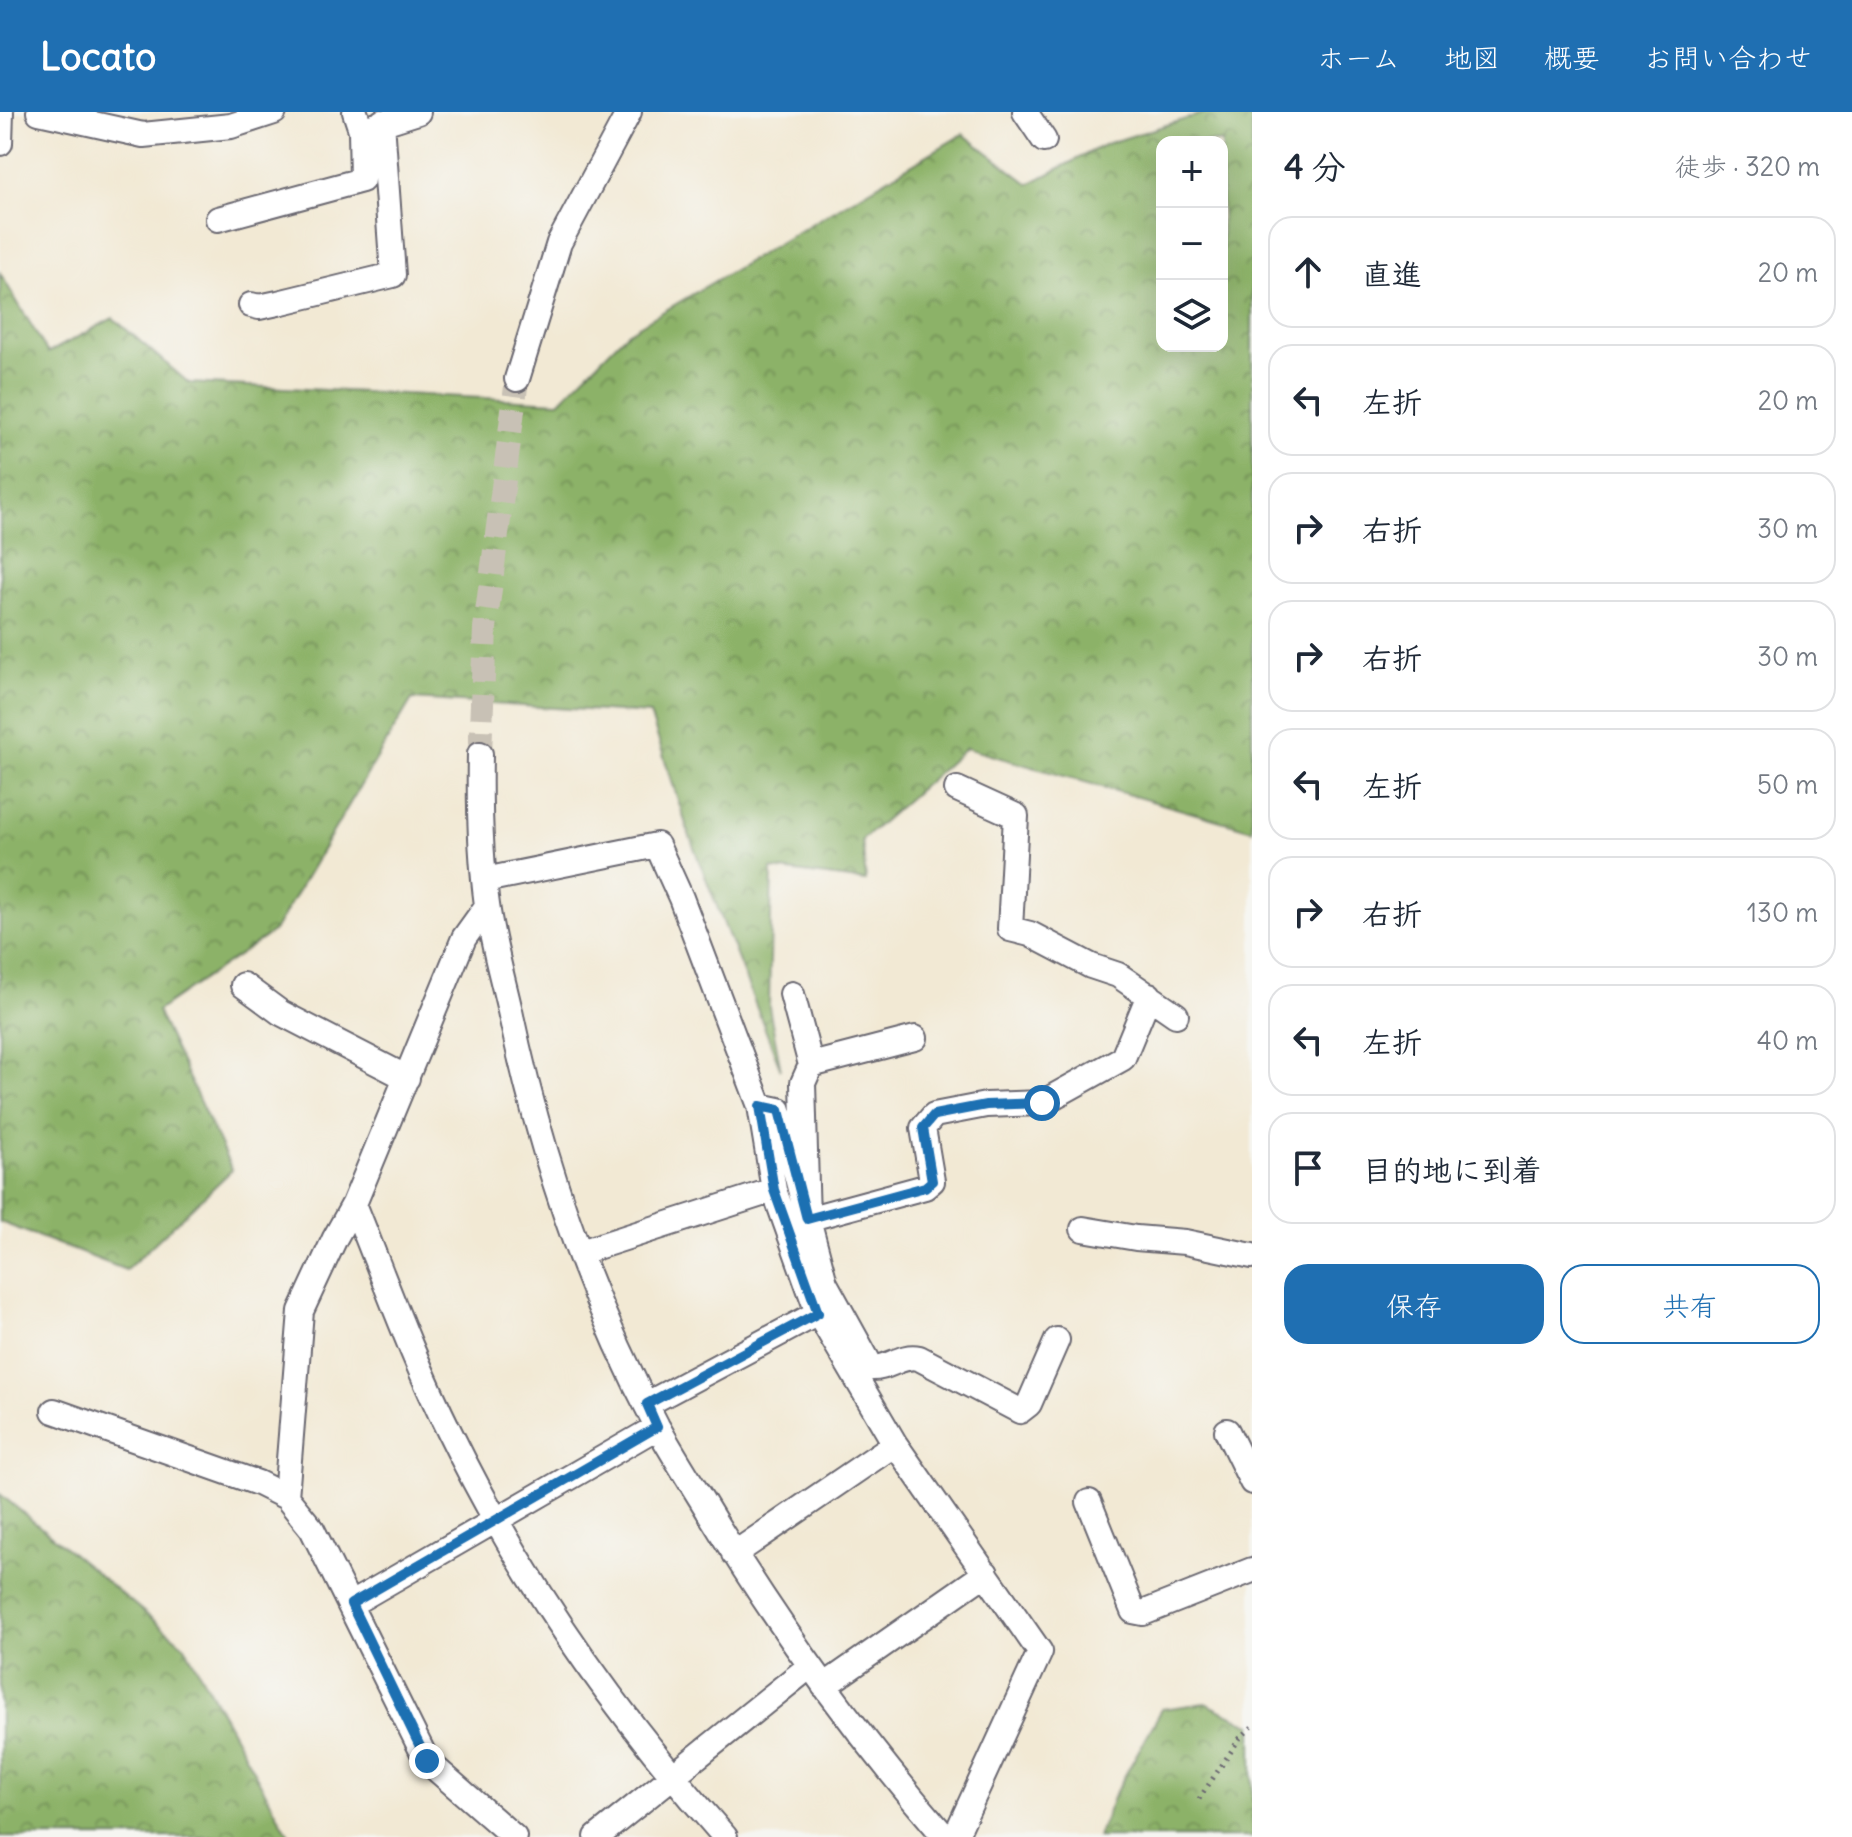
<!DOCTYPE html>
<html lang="ja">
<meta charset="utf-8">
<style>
body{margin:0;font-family:Delius,"Klee One",sans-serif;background:#f6f6f7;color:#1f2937}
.controls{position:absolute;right:24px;top:24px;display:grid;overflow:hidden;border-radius:16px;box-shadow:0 8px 32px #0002}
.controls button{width:72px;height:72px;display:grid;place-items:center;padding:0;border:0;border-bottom:2px solid #e0e1e3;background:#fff;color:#1f2937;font:40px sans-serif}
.stop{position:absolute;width:24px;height:24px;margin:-18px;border:6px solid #1f6fb2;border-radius:50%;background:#fff}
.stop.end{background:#1f6fb2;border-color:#fff;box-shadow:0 2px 8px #0008}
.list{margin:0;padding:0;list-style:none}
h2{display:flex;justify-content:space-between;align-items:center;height:104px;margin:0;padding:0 32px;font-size:34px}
h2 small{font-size:26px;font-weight:400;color:#747a83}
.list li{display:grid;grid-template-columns:52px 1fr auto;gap:24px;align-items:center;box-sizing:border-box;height:112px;margin:0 16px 16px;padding:0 16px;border:2px solid #e0e1e3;border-radius:24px}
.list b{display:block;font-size:30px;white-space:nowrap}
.list em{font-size:26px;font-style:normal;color:#747a83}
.actions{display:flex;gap:16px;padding:24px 32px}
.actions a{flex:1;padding:18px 0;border:2px solid #1f6fb2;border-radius:24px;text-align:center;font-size:28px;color:#1f6fb2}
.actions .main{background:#1f6fb2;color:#fff}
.icon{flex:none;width:44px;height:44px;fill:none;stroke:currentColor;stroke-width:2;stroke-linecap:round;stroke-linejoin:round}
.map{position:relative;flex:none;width:1252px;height:1725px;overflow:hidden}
header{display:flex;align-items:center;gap:48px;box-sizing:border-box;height:112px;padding:0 40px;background:#1f6fb2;color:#fff}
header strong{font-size:38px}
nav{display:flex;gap:44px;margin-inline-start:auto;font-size:28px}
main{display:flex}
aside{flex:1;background:#fff}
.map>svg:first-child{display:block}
.forest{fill:url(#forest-crowns);stroke:#576a52;stroke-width:2;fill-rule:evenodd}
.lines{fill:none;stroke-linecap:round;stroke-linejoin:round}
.minor-tunnel{stroke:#c8c1b5;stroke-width:24;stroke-dasharray:24 12;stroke-linecap:butt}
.minor-casing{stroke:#6b6871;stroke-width:28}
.path{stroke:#6b6871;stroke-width:5;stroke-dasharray:2 6;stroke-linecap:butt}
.minor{stroke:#fff;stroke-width:24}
.route{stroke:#1f6fb2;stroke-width:10}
</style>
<header>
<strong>Locato</strong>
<nav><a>ホーム</a><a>地図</a><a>概要</a><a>お問い合わせ</a></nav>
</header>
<main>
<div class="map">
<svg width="1252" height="1725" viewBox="0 0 1252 1725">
<defs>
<pattern id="forest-crowns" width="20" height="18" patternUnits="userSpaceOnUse" patternTransform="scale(2)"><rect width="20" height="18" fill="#8cb268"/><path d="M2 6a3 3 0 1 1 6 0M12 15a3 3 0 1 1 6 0" fill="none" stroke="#729057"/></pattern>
</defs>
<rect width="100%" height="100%" fill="#f6f6f2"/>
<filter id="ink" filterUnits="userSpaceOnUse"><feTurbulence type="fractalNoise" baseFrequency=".0125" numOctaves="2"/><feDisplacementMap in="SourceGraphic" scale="16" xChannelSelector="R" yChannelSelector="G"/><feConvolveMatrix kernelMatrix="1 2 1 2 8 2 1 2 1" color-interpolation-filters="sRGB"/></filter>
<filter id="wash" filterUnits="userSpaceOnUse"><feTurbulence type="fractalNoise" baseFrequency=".006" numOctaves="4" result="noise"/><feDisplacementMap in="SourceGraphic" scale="32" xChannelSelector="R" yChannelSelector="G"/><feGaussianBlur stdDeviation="1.8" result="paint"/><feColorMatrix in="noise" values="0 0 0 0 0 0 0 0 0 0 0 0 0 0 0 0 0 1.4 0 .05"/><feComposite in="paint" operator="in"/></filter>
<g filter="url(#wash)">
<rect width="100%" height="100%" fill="#f2e9d4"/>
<path class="forest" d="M1208,0H1252V718L966,636L862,728L866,769L772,757L769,895L781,958L691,728L650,602L412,587L274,819L157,899L232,1058L126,1158L0,1110V161L48,241L113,206L189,271L559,290L627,221L963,22L1029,72L1106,32ZM1162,30H1222V234H1162Z
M0,1382L185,1534L290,1725H0Z
M1205,1591L1252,1613V1725H1098L1114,1683L1162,1597Z"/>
</g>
<g filter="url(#ink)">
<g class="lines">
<path class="minor-tunnel" d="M480,642L485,516L517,267"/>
<g class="minor-casing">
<path id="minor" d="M39,0L143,23L231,14L274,0
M355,0L361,18L418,0
M1025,0L1044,28
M0,31L1,0
M218,107L362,68L361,18
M251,193L259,195L278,191L393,163L382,10
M517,267L559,131L629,0
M480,642C479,693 480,742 487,793C492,829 502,864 510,899C540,1042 589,1186 657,1314C671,1339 686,1363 701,1387C773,1507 854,1620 945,1725
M957,677L1016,704L1010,817L1030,822L1091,854L1118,863L1176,903
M485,768L657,733L681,786L760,994L774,1078L818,1201L895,1332L1040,1540L955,1725
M487,794L464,826L354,1092L335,1126L301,1199L286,1385L312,1417L427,1649L514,1725
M243,873L281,901L407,966
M792,882L811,953L803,971L807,1107L925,1075L932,1069L923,1016L934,1003L986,993L1042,991L1123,946L1149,883
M811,953L915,926
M760,994L779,998L825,1171L872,1256C889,1257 901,1242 919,1246L1020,1299L1029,1292L1057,1228
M354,1092C385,1169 413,1247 450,1321C521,1467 618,1604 725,1725
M1083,1117L1136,1126L1185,1130L1252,1144
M581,1140L774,1078
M647,1292L818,1201
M54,1299L258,1371L286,1385
M1227,1319L1252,1370
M1089,1390L1133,1499L1143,1501L1252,1458
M734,1442L895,1332
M351,1492L657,1315
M824,1574L986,1461
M597,1725L810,1554"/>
</g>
<path class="path" d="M1199,1687L1240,1626L1252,1615"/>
<use href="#minor" class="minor"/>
</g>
</g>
<g class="lines" filter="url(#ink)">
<path class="route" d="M427,1649L351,1492L657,1315L647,1292L818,1201L774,1078L760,994L779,998L807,1107L925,1075L932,1069L923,1016L934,1003L986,993L1042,991"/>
</g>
</svg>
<div class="controls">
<button>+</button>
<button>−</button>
<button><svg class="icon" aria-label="layers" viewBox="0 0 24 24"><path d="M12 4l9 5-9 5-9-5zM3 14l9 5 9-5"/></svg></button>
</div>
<div class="stop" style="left:1042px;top:991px"></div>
<div class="stop end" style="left:427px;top:1649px"></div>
</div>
<aside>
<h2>4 分<small>徒歩 · 320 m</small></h2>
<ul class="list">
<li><svg class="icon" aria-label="ahead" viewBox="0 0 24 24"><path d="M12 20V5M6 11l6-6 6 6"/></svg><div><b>直進</b></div><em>20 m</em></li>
<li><svg class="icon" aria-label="left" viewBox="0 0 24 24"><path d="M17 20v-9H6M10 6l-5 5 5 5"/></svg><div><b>左折</b></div><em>20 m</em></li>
<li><svg class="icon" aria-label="right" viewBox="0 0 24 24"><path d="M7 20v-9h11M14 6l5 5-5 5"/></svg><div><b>右折</b></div><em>30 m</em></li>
<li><svg class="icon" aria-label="right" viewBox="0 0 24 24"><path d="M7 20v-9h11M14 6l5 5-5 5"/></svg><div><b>右折</b></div><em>30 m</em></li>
<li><svg class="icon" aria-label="left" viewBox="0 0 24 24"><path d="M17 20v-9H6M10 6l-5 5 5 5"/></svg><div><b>左折</b></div><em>50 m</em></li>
<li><svg class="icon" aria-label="right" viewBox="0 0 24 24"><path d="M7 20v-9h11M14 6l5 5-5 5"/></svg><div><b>右折</b></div><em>130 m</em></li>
<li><svg class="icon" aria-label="left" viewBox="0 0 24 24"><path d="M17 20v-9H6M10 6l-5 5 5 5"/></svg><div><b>左折</b></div><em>40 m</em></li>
<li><svg class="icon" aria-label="arrive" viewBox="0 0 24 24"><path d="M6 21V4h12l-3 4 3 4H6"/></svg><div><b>目的地に到着</b></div></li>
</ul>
<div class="actions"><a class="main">保存</a><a>共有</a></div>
</aside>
</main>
